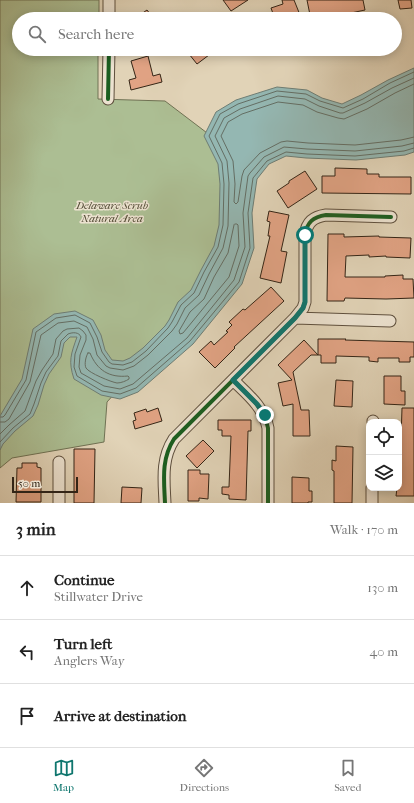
<!DOCTYPE html>
<meta charset="utf-8">
<style>
body{margin:0;font-family:"IM FELL French Canon",serif;background:#f2f2f2;color:#222}
.controls{position:absolute;right:12px;bottom:12px;display:grid;overflow:hidden;border-radius:8px;box-shadow:0 2px 10px #0003}
.controls button{width:36px;height:36px;display:grid;place-items:center;padding:0;border:0;border-bottom:1px solid #e0e0e0;background:#fff;color:#222;font:20px sans-serif}
.scale{position:absolute;left:12px;bottom:10px;width:66px;box-sizing:border-box;padding-left:4px;border:2px solid #342516;border-top:0;font-size:11px;line-height:14px;white-space:nowrap;color:#342516;-webkit-text-stroke:3px #ece2d0;paint-order:stroke}
.stop{position:absolute;width:12px;height:12px;margin:-9px;border:3px solid #0f766e;border-radius:50%;background:#fff}
.stop.end{background:#0f766e;border-color:#fff;box-shadow:0 1px 4px #0008}
.list{margin:0;padding:0;list-style:none}
h2{display:flex;justify-content:space-between;align-items:center;height:52px;margin:0;padding:0 16px;font-size:17px}
h2 small{font-size:13px;font-weight:400;color:#767676}
.list li{display:grid;grid-template-columns:26px 1fr auto;gap:12px;align-items:center;box-sizing:border-box;height:64px;padding:0 16px;border-top:1px solid #e0e0e0}
.list b{display:block;font-size:15px;white-space:nowrap}
.list p{margin:0;font-size:13px;white-space:nowrap;color:#767676}
.list em{font-size:13px;font-style:normal;color:#767676}
.icon{flex:none;width:22px;height:22px;fill:none;stroke:currentColor;stroke-width:2;stroke-linecap:round;stroke-linejoin:round}
.map{position:relative;flex:none;width:414px;height:503px;overflow:hidden}
.search{position:absolute;background:#fff;box-shadow:0 2px 10px #0003;left:12px;right:12px;top:12px;height:44px;display:flex;align-items:center;gap:10px;box-sizing:border-box;padding:0 14px;border-radius:22px;color:#767676;font-size:15px}
.sheet{height:244px;background:#fff}
nav{display:flex;justify-content:space-around;align-items:center;box-sizing:border-box;height:56px;border-top:1px solid #e0e0e0;background:#fff;font-size:11px;color:#767676}
nav a{display:grid;justify-items:center;gap:2px}
nav .on{color:#0f766e}
.map>svg:first-child{display:block}
.green{fill:#acbe93;stroke:#707254}
.water{fill:#94b7b2;stroke:#6e7d74}
.lines{fill:none;stroke-linecap:round;stroke-linejoin:round}
.shore{stroke:#646e64;stroke-width:1}
.building{fill:#e1a384;stroke:#342516}
.minor-casing{stroke:#5f503e;stroke-width:13}
.minor{stroke:#ece2d0;stroke-width:11}
.cycleway-casing{stroke:#ece2d0;stroke-width:6}
.cycleway{stroke:#1b5e20;stroke-width:4}
.route{stroke:#0f766e;stroke-width:5}
.labels{text-anchor:middle;dominant-baseline:central;stroke-width:3;stroke-linejoin:round;paint-order:stroke}
.park-label{font-size:11px;font-style:italic;fill:#524b35;stroke:#ece2d0}
</style>
<div class="map">
<svg width="414" height="503" viewBox="0 0 414 503">
<rect width="100%" height="100%" fill="#e1d3b7"/>
<filter id="stains"><feTurbulence type="fractalNoise" baseFrequency=".005" numOctaves="4"/><feColorMatrix values="0 0 0 0 .2 0 0 0 0 .09 0 0 0 0 .02 0 0 0 .5 -.17"/></filter>
<radialGradient id="worn" r=".72"><stop offset=".6" stop-color="#630" stop-opacity="0"/><stop offset="1" stop-color="#630" stop-opacity=".3"/></radialGradient>
<path class="green" d="M0,0H99V19H19V49H98V99L165,101L215,139L225,186L224,243L162,341L107,402L104,442L12,458L0,468Z"/>
<path class="water" d="M414,68V152L405,155L356,160L306,158L286,156L269,164L257,179L252,213L254,248L242,284L193,344L138,392L120,399L101,395L74,379C68,361 71,354 77,337H70L64,343L61,357L49,374L44,385L38,405L33,416L15,431L3,444L0,450V416L22,379L33,329L54,314L75,311L93,320L101,335L105,350L112,360L123,361L130,358L143,348L165,326L169,320L178,302L191,290L201,270L214,246L219,225L220,184L218,164L204,136L216,112L236,100L277,87L307,90L322,98L342,104L361,95L388,80Z"/>
<g class="lines">
<path class="shore" d="M414,84L395,93L367,109L344,119L338,118L317,112L303,105L278,102L242,114L228,122L221,136L233,161L235,184L234,202L236,204L238,202L242,176L244,170L260,153L281,142L287,141L308,143L355,145L401,140L410,138L414,137
M235,224H237L238,225L239,246L229,277L183,333L180,334L179,331L190,312L204,299L214,277L228,253L234,225Z
M88,353H90C97,370 109,378 128,376L129,377V379C126,381 121,383 117,383C111,382 89,373 86,368C84,364 86,356 88,353Z
M0,417H3L5,415L26,380L36,332L56,318L75,315L90,323L97,337L102,352L109,362L112,364L123,365L132,362L146,351L168,328L172,322L181,305L194,293L204,272L218,247L223,225L224,184L222,163L209,136L220,114L238,104L277,91L306,94L320,101L343,108L363,99L390,83L414,72
M0,422H5L9,419L30,382L41,335L58,323L74,321L87,327L93,339L97,355L106,366L110,368L123,370L134,366L148,355L172,331L177,324L185,308L199,295L209,274L223,248L228,226L229,183L227,161L215,136L224,118L240,109L278,96L305,99L319,106L340,113H343L365,103L392,88L414,78
M0,434L9,425L25,411L36,381L42,370L53,354L56,339L63,331L67,329L79,328L83,331L86,335V340L80,355L79,367L81,373L104,386L120,389L133,384L187,338L234,280L245,247L243,213L248,176L250,173L264,157L284,147L307,149L355,151L402,146L414,143
M0,442L13,428L30,414L34,404L41,383L46,372L58,356L61,341L68,334C73,332 79,332 81,337L75,354L74,367L77,376L102,391L120,394L136,388L190,341L239,282L250,248L248,213L253,178L267,161L286,152L307,154L355,156L404,151L414,148"/>
</g>
<path class="building" d="M223,0H248L231,11Z
M282,0H294L300,15L290,19H275L271,8L283,4Z
M307,0H363L365,10L337,16V19H321L319,13L310,15Z
M398,0H411L412,8L400,9Z
M147,10L154,19H134Z
M185,49H204L209,55L197,64Z
M148,56L153,76L160,74L162,82L131,90L129,80L136,78L131,61Z
M335,168L367,169V174H379V177H411V194L322,193V176H335Z
M305,171L317,189L288,208L277,191L289,183V181Z
M269,211L289,215L281,251L287,252L281,283L260,278L270,236H268L270,222L267,221Z
M328,234H344V237L379,236V237L411,238L410,258L386,257V256L369,257V255L346,256L345,277H385V276L403,275V279H413L414,298L386,299L345,298L344,301H327Z
M271,287L284,301L234,347L235,348L215,368L199,352L211,341L214,345L228,332L226,331L232,325L229,322L243,309L245,310Z
M318,339H346L345,340L378,341L414,342V357H410V362H399V358H378V362L369,361V357L336,356V363H321V355H311L293,372L301,410H309L310,436H293V404L283,406L278,383L292,380L278,365L304,340L318,355Z
M384,376H401V391H405V405L384,404Z
M336,380L353,381L352,407L334,406Z
M158,408L162,421L135,429L133,421L136,420L134,413L146,409L147,412Z
M402,408H414V496H396L397,488H399V440H401Z
M218,420H251V431H248L246,500L229,499V495L222,494V487H229L231,436H222V430H218Z
M203,440L214,451L197,468L186,456Z
M336,446L353,447L352,503H334V471L332,470V460L336,461Z
M74,449H95L94,503H74Z
M22,463H37V467L41,468V502H16L17,468H22Z
M188,470H200V474H209L208,499L199,498V501H188Z
M292,477L309,478V491H312V502H308V503H292Z
M122,487L142,488L141,503H121Z"/>
<g class="lines">
<g class="minor-casing">
<path id="minor" d="M109,19V0
M108,99L109,49
M295,318L390,321
M233,380C247,394 264,407 268,428V503
M373,422V421
M59,503V462
M165,503C164,480 161,459 174,439L295,318L303,308L305,302V235C307,222 313,217 326,215L391,217
M372,503V488"/>
</g>
<use href="#minor" class="minor"/>
<g class="cycleway-casing">
<path id="cycleway" d="M108,99L109,49
M233,380C247,394 264,407 268,428V503
M165,503C164,480 161,459 174,439L295,318L303,308L305,302V235C307,222 313,217 326,215L391,217"/>
</g>
<use href="#cycleway" class="cycleway"/>
</g>
<g class="lines">
<path class="route" d="M265,415L257,404L233,380L295,318L303,308L305,302V235"/>
</g>
<g class="labels">
<g class="park-label">
<text x="112" y="205">Delaware Scrub<tspan x="112" dy="13">Natural Area</tspan></text>
</g>
</g>
<rect width="100%" height="100%" filter="url(#stains)"/>
<rect width="100%" height="100%" fill="url(#worn)"/>
</svg>
<div class="controls">
<button><svg class="icon" aria-label="locate" viewBox="0 0 24 24"><circle cx="12" cy="12" r="6"/><path d="M12 2v4M12 18v4M2 12h4M18 12h4"/></svg></button>
<button><svg class="icon" aria-label="layers" viewBox="0 0 24 24"><path d="M12 4l9 5-9 5-9-5zM3 14l9 5 9-5"/></svg></button>
</div>
<div class="scale">50 m</div>
<div class="stop" style="left:305px;top:235px"></div>
<div class="stop end" style="left:265px;top:415px"></div>
<div class="search"><svg class="icon" aria-label="search" viewBox="0 0 24 24"><circle cx="10" cy="10" r="6"/><path d="M15 15l6 6"/></svg>Search here</div>
</div>
<section class="sheet">
<h2>3 min<small>Walk · 170 m</small></h2>
<ul class="list">
<li><svg class="icon" aria-label="ahead" viewBox="0 0 24 24"><path d="M12 20V5M6 11l6-6 6 6"/></svg><div><b>Continue</b><p>Stillwater Drive</p></div><em>130 m</em></li>
<li><svg class="icon" aria-label="left" viewBox="0 0 24 24"><path d="M17 20v-9H6M10 6l-5 5 5 5"/></svg><div><b>Turn left</b><p>Anglers Way</p></div><em>40 m</em></li>
<li><svg class="icon" aria-label="arrive" viewBox="0 0 24 24"><path d="M6 21V4h12l-3 4 3 4H6"/></svg><div><b>Arrive at destination</b></div></li>
</ul>
</section>
<nav>
<a class="on"><svg class="icon" aria-label="map" viewBox="0 0 24 24"><path d="M3 6l6-2 6 2 6-2v14l-6 2-6-2-6 2zM9 4v14M15 6v14"/></svg>Map</a>
<a><svg class="icon" aria-label="directions" viewBox="0 0 24 24"><path d="M12 3l9 9-9 9-9-9zM9 14v-3h6M13 9l2 2-2 2"/></svg>Directions</a>
<a><svg class="icon" aria-label="saved" viewBox="0 0 24 24"><path d="M7 4h10v16l-5-4-5 4z"/></svg>Saved</a>
</nav>
